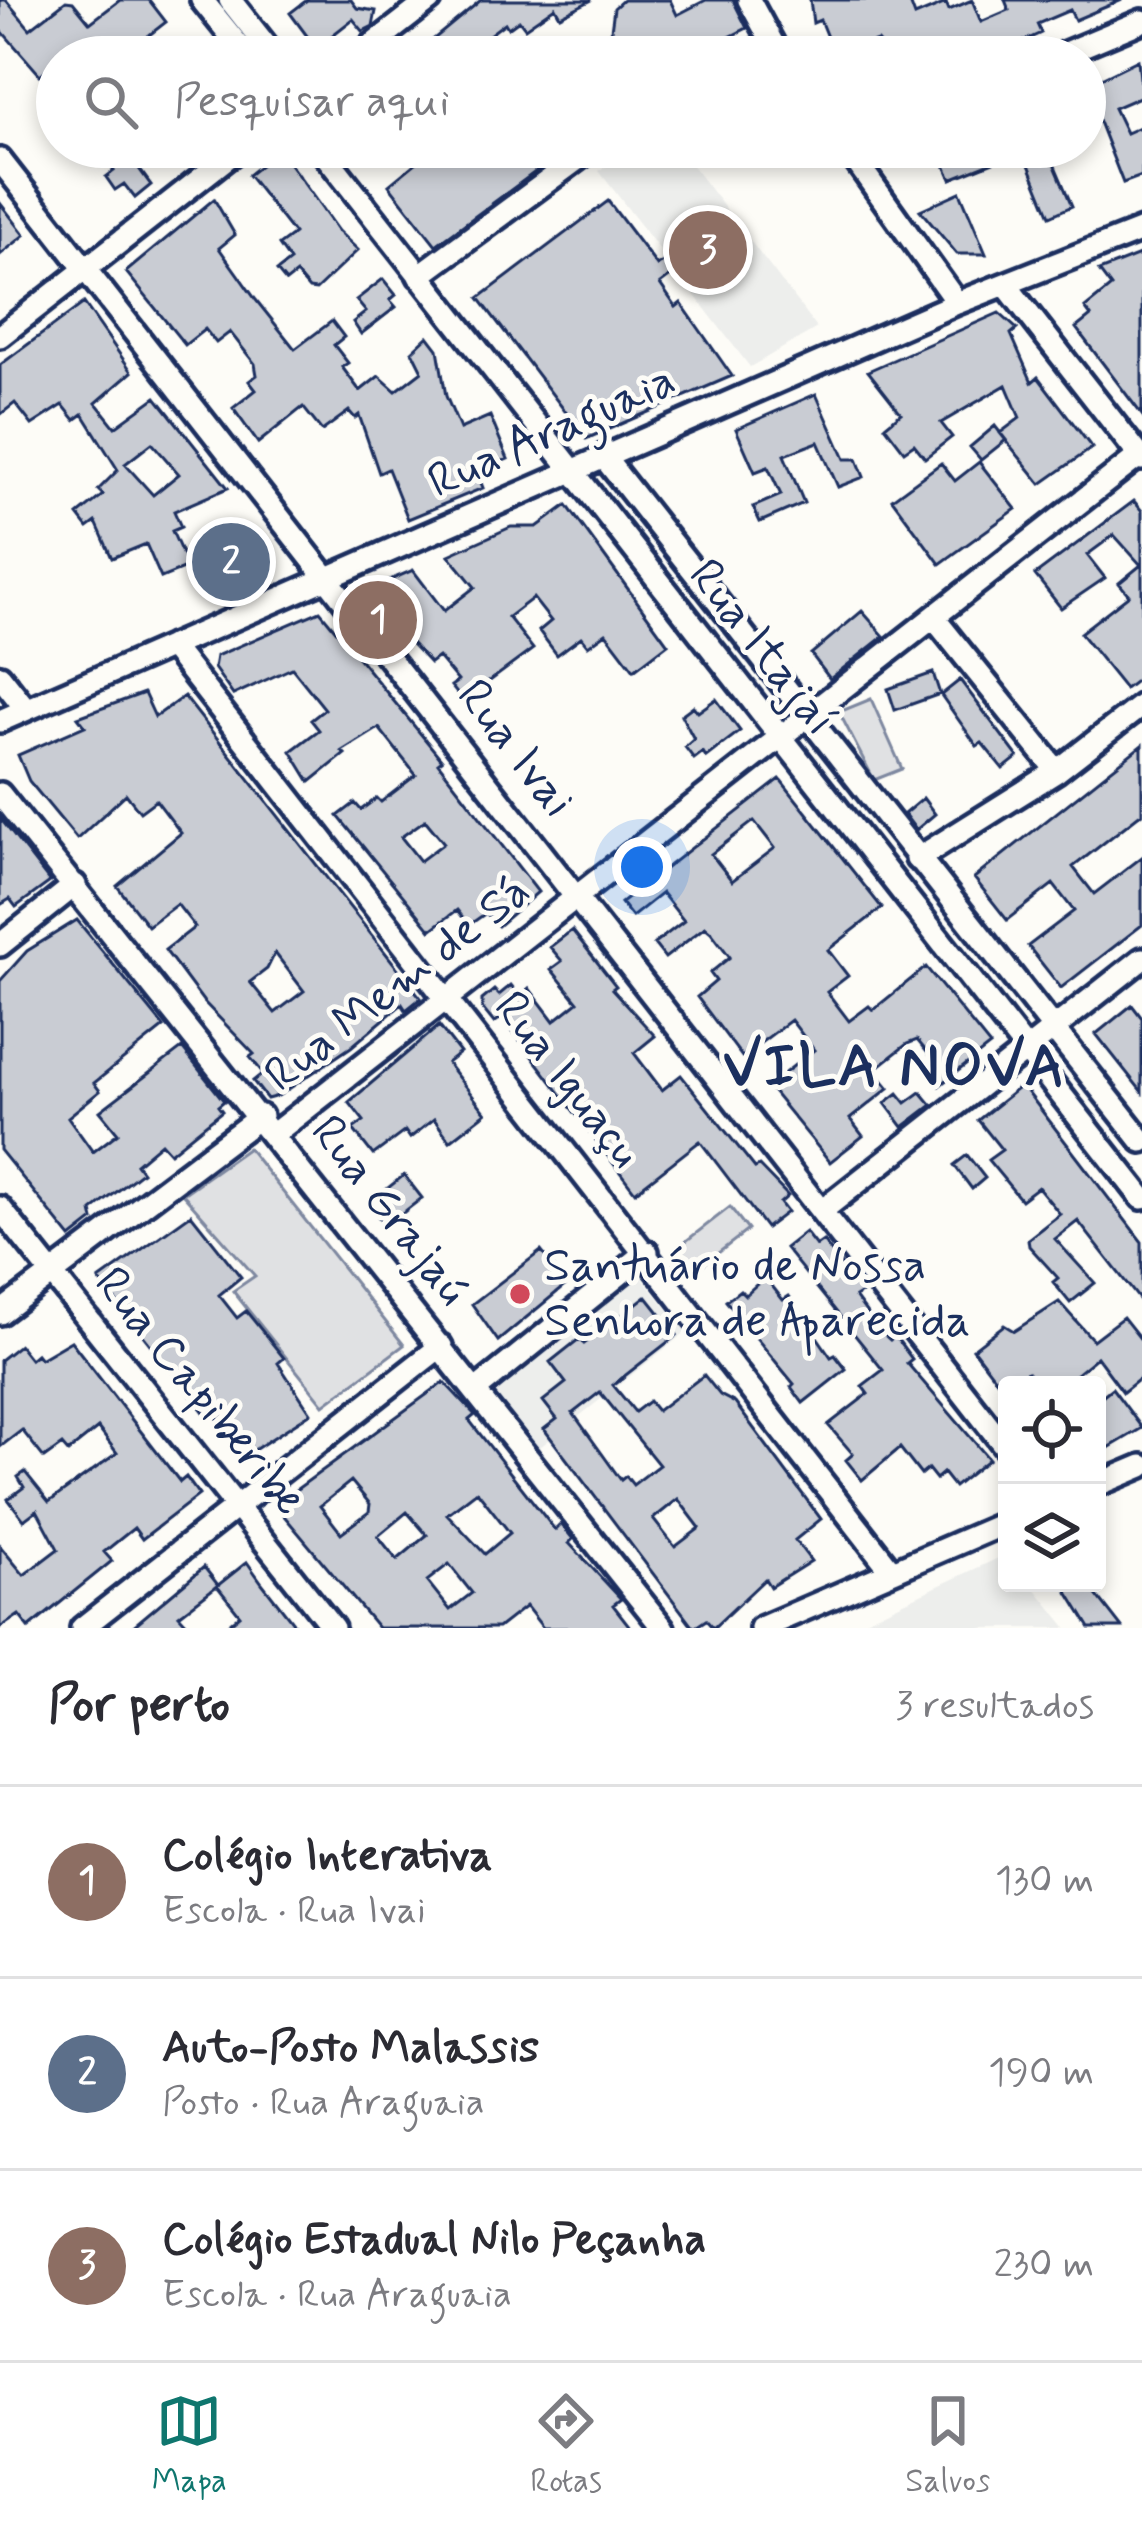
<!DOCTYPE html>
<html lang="pt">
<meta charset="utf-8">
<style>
body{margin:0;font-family:Mynerve,sans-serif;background:#f7f7f7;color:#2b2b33}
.controls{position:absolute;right:36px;bottom:36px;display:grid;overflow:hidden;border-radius:12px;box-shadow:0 6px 18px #0003}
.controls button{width:108px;height:108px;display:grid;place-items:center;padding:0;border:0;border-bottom:3px solid #e1e1e2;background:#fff;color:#2b2b33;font:60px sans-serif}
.you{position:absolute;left:642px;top:867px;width:42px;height:42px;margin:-30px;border:9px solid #fff;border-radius:50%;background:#1a73e8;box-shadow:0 0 0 18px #1a73e833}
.badge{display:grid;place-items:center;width:78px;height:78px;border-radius:50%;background:#0f766e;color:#fff;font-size:39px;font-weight:700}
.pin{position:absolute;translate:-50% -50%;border:6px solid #fff;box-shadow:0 3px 12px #0006}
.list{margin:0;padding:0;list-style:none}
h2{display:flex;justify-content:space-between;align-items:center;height:156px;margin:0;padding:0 48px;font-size:51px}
h2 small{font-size:39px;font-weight:400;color:#7c7c81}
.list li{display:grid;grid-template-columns:78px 1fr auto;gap:36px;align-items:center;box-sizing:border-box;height:192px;padding:0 48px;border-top:3px solid #e1e1e2}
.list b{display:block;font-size:45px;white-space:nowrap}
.list p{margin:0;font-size:39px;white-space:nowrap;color:#7c7c81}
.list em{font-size:39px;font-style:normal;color:#7c7c81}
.icon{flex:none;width:66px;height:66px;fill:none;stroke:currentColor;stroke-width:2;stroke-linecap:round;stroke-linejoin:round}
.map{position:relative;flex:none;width:1142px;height:1628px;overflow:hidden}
.search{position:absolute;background:#fff;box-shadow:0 6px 18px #0003;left:36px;right:36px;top:36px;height:132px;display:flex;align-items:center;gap:30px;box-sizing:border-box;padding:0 42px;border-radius:66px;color:#7c7c81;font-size:45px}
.sheet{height:732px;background:#fff}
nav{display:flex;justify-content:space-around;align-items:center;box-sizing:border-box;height:168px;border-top:3px solid #e1e1e2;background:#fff;font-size:33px;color:#7c7c81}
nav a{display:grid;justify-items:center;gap:6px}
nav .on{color:#0f766e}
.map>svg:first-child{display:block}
.built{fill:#edeeec}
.green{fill:#e0e1e3;stroke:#7e88a0;stroke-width:3}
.building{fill:#c9ccd3;stroke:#1b2f5e;stroke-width:3;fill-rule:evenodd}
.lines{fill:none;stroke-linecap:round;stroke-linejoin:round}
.minor-casing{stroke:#1b2f5e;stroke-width:30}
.minor{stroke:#fdfcf7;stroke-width:21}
.poi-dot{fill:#d1495b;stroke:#fdfcf7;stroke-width:4.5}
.labels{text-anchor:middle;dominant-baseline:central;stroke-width:10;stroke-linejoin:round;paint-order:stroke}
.street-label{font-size:48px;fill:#1b2f5e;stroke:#fdfcf7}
.poi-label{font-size:48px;fill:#1b2f5e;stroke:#fdfcf7;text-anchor:start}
.district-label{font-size:60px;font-weight:bold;letter-spacing:3px;fill:#1b2f5e;stroke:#fdfcf7}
</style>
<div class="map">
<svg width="1142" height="1628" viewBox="0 0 1142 1628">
<rect width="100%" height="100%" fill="#fdfcf7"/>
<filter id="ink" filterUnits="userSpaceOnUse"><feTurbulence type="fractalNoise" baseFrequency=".00833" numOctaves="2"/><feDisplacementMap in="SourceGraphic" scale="24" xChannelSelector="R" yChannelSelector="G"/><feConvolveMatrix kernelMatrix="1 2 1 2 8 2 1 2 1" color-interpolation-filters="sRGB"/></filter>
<g filter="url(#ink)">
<path class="built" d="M634,147H678L817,328L750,367L599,171Z
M636,1270L686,1332L535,1451L488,1388Z
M1007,1554V1583H1031L1067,1628H848Z"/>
<path class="green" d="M871,699L902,769L874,780L839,712Z
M248,1148L404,1345L324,1405L233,1291L255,1276L183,1194Z
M730,1207L748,1230L691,1274L673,1251Z"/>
<path class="building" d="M0,0H6L30,29L66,1L73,2L90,23L120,0H149L166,22L121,57H95L83,41L40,75L0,29Z
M307,0H351L357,8L376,11L373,26L363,31L353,19L316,48L290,13Z
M481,0H592L560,16L555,7L525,28L519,20L508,28L505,23L460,57H412Z
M623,0H670L677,15L706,0H733L747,28L690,57H618L609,45L614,8Z
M810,0H909L915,16L946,3L949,10L972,0L981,22L1009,10L1005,0H1122L1075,20L1070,10L1037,24L1041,33L989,57H891L877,41L835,57L820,20L813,23Z
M1138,60L1142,96L1114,108L1126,133L1142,126V176L1123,183L1085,86Z
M95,147H170L140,170L151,185L135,198L124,184L115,190L106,177L114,171Z
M405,147H484L491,156L503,147H569L436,245L389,185L417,162Z
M937,147H1047L1072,206L1050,216L1023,150L951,179Z
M280,150L338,231L358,250L316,290L309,289L296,274L286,282L277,271L290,261L279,245L294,234L248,175Z
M960,192L986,254H957L920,210Z
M214,199L235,235L219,248L256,300L295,349L332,321L344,337L334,345L348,363L342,367L360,391L379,376L396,391L422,371L412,351L428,336L438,349L446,396L460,429L490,416L508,459L477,472L483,488L408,519L388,469L379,473L359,415L355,418L349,411L322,431L303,407L258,443L233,408L256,390L249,381L257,375L255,364L230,332L216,343L205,329L185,345L126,272Z
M608,201L657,266L667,259L676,272L660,284L676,307L681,303L732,376L586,439L562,420L568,415L479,298Z
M0,203L25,235L0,255Z
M1142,254V415L1076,328L1091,316L1085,308L1111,287L1099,271Z
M383,279L396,295L390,300L396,307L361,334L353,322L366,312L356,300Z
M84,303L132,372L96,403L115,427L156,397L228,488L174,511L181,527L172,531L188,567L161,578L146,544L112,558L96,522L88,528L78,515L103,495L98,490L118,470L83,414L75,420L63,405L32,425L15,403L0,415V365ZM152,443L179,474L153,495L125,464Z
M999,313L1017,329L1011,334L1032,382L1038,377L1092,448L1041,484L1000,433L1020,418L1006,385L941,423L952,437L925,458L914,444L904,451L885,426L901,413L868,371Z
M816,394L845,459H857L864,477L838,487L818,442L784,455L804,503L760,522L753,507L781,495L768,467L755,472L736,429Z
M995,426L1006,440L981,460L970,447Z
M979,462L1016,509L940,564L892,499L941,463L955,481Z
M1134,501L1142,511V676L1125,689L1080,633L1129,595L1119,583L1141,565L1114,535L1087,555L1105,578L1061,608L1035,575Z
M567,505L668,644L634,670L606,633L588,646L581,637L557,655L539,631L551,621L533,598L508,617L533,649L463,701L451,686L458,681L438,657L430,663L397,628L404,624L392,606L403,598L390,580L413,570L444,611L475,587L449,555L511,527H537Z
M250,528L268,571L225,589L220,578L207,584L194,552Z
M320,611L442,760L438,763L538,892L498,926L486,913L469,925L457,910L431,930L338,816L355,803L361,810L377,798L381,802L416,775L379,728L342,751L345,754L310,782L291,751L319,730L311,720L325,709L292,668L233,695L214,668L216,656ZM425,820L444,843L420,861L401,837Z
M862,611L884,636L830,679L811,654Z
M933,673L940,694L895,710L888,689Z
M960,680L1018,757L1003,769L982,743L977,746L941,695Z
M144,693L155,717L184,696L421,998L406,1010L402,1004L351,1047L278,1096L267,1099L253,1081L263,1073L250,1057L254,1054L203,1001L165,950L195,927L177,904L148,926L117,886L181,833L156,800L140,812L126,794L77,839L29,781L18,755L85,726L78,717ZM275,953L304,991L275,1013L250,982L267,969Z
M716,699L740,731L706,757L703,752L694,759L685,747L694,739L681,715L693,706L698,712Z
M1142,745V813L1073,867L1094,894L1142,857V925L1061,988L1028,946L1074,911L1053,884L1007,920L974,878Z
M780,779L882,908L828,950L848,976L827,992L849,1021L869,1006L873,1010L926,967L990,1046L939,1086L926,1071L936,1063L917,1040L907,1044L874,1070L889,1088L850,1119L863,1136L830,1162L768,1086L814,1050L791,1020L742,1057L697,997L716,981L710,973L730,957L711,932L705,927L665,958L654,944L684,921L662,893L632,917L621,903ZM754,821L775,848L732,881L711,854Z
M923,798L935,814L916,830L904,814Z
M0,818L50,882L16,907L10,899L0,905Z
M77,920L164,1027L94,1083L100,1091L68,1117L93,1152L118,1133L100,1111L182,1048L224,1101L218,1106L222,1111L170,1153L161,1143L136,1164L142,1172L92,1211L94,1220L71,1238L0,1150V981L27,951Z
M572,930L616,986L612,989L655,1036L634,1053L662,1090L681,1075L755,1168L759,1166L788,1196L780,1203L787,1212L766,1228L700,1141L635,1192L518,1038L501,1018L494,1023L482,1008V1000L494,990L499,995L511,985L520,996L529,988L554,1021L578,1002L551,969L562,961L550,947Z
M1132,1005L1142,1018V1092L1096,1034Z
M439,1026L460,1053L447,1063L486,1113L450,1141L434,1119L410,1138L405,1131L373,1155L353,1129L364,1121L349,1102Z
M1022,1085L1142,1242V1303L1078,1221L1055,1239L1095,1283L1070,1303L1053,1282L1058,1278L1029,1246L1028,1239L1060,1214L1038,1187L1021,1200L988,1160L1002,1150L978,1120Z
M921,1092L932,1105L903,1127L885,1103L898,1093L906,1103Z
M967,1155L985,1178L972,1189L954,1165Z
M404,1175L422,1198L386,1226L368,1204Z
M191,1214L241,1277L219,1295L237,1318L246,1311L284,1358L278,1363L311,1413L248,1454L212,1412L207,1416L99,1280Z
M805,1232L816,1246L823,1241L863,1292L855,1297L880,1331L890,1340L895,1336L912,1359L907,1363L989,1459L954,1487L943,1473L936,1479L928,1469L921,1475L900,1448L862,1480L846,1460L853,1454L828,1425L868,1394L862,1386L883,1370L785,1248Z
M541,1251L567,1284L498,1341L472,1304Z
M765,1277L783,1300L789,1296L831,1357L835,1355L846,1369L803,1403L791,1387L794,1384L726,1301L740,1290L745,1295Z
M646,1296L677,1335L613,1385L635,1412L649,1401L657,1411L704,1375L720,1395L735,1403L821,1519L795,1540L811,1561L770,1587L765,1579L713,1628L706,1620L694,1628L544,1429L557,1419L543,1401L566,1383L550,1362L579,1339L584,1344ZM600,1392L659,1465L633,1485L626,1476L621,1480L573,1413ZM678,1499L700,1528L675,1547L653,1519Z
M1059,1302L1093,1340L1123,1317L1142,1341V1377L1123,1392L1097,1357L1063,1385H1038L1027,1372L1004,1390L973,1349L1004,1325L1014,1331Z
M71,1341L180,1482L186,1477L199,1495L142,1539L134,1528L104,1552L112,1561L29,1628L19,1615L0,1628V1546L24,1575L58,1549L37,1510L24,1520L8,1499L24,1487L18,1477L25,1472L49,1502L117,1453L98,1428L68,1452L62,1445L44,1458L22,1430L0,1447V1360L19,1345L30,1359L36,1354L40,1359Z
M444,1382L475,1415L469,1420L555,1530L561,1524L573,1539L569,1543L621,1599L613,1605L631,1628H543L526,1606L498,1628H378L275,1505ZM351,1481L370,1504L369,1512L341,1533L320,1506ZM477,1491L510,1533L485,1554L447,1514ZM407,1512L427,1535L397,1560L378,1536ZM449,1564L472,1593L450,1610L427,1581Z
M1112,1388L1142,1428L1105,1450L1097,1440V1400Z
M247,1562L262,1583L297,1628H224L240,1615L217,1586Z
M204,1567L218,1585L179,1615L191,1628H131Z
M1074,1583H1087L1122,1628H1090L1066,1589Z"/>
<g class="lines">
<g class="minor-casing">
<path id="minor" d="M202,0L248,57
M230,0L275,57
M749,0L780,57
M357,57L430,0
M742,57L769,44
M1056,57L1142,21
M319,147L1142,1198
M846,147L957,303
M0,160L1007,1449
M419,276L594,147
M1006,285L1142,459
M0,336L241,147
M603,456L1142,1141
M934,618L1057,771
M171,646L891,1570
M0,676L26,709
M0,721L957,303L1142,230
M0,794L663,1628
M917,859L1057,771L1142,705
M0,945L75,885
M275,1133L1139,456
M0,1208L333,1628
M824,1209L1142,959
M0,1313L261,1116
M476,1390L647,1252
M1097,1485L1142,1466
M82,1628L441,1346
M761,1628L1007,1522"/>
</g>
<use href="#minor" class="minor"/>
</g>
</g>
<circle class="poi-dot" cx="520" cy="1294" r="12"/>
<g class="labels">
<g class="street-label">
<text transform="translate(552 432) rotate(-24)">Rua Araguaia</text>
<text transform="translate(762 648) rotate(52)">Rua Itajaí</text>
<text transform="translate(515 749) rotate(52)">Rua Ivai</text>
<text transform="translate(398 984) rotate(-38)">Rua Mem de Sá</text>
<text transform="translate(567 1080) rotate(52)">Rua Iguaçu</text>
<text transform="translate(389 1211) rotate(52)">Rua Grajaú</text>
<text transform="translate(199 1392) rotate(51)">Rua Capiberibe</text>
</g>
<g class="poi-label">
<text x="544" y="1266">Santuário de Nossa<tspan x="544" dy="55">Senhora de Aparecida</tspan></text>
</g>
<g class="district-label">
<text x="895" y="1068">VILA NOVA</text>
</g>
</g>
</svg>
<div class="controls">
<button><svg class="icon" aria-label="locate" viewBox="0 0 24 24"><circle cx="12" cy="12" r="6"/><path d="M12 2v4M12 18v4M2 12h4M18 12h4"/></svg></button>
<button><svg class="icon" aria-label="layers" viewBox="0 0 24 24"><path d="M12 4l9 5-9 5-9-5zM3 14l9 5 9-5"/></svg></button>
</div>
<div class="you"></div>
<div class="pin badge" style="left:378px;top:620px;background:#8d6e63">1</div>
<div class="pin badge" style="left:231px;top:562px;background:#5c6f8a">2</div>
<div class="pin badge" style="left:708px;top:250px;background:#8d6e63">3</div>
<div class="search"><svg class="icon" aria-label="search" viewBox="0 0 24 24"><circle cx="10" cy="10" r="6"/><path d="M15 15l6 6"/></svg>Pesquisar aqui</div>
</div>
<section class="sheet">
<h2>Por perto<small>3 resultados</small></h2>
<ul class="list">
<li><span class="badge" style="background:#8d6e63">1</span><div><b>Colégio Interativa</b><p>Escola · Rua Ivai</p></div><em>130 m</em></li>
<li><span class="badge" style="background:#5c6f8a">2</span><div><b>Auto-Posto Malassis</b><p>Posto · Rua Araguaia</p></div><em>190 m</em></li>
<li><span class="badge" style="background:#8d6e63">3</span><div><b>Colégio Estadual Nilo Peçanha</b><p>Escola · Rua Araguaia</p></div><em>230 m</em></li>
</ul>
</section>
<nav>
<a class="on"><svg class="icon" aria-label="map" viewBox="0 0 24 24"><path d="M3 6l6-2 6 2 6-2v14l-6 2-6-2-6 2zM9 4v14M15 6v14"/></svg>Mapa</a>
<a><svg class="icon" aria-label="directions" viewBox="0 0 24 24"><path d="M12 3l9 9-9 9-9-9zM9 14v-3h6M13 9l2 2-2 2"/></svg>Rotas</a>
<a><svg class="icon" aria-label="saved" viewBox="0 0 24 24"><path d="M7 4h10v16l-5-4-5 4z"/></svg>Salvos</a>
</nav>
